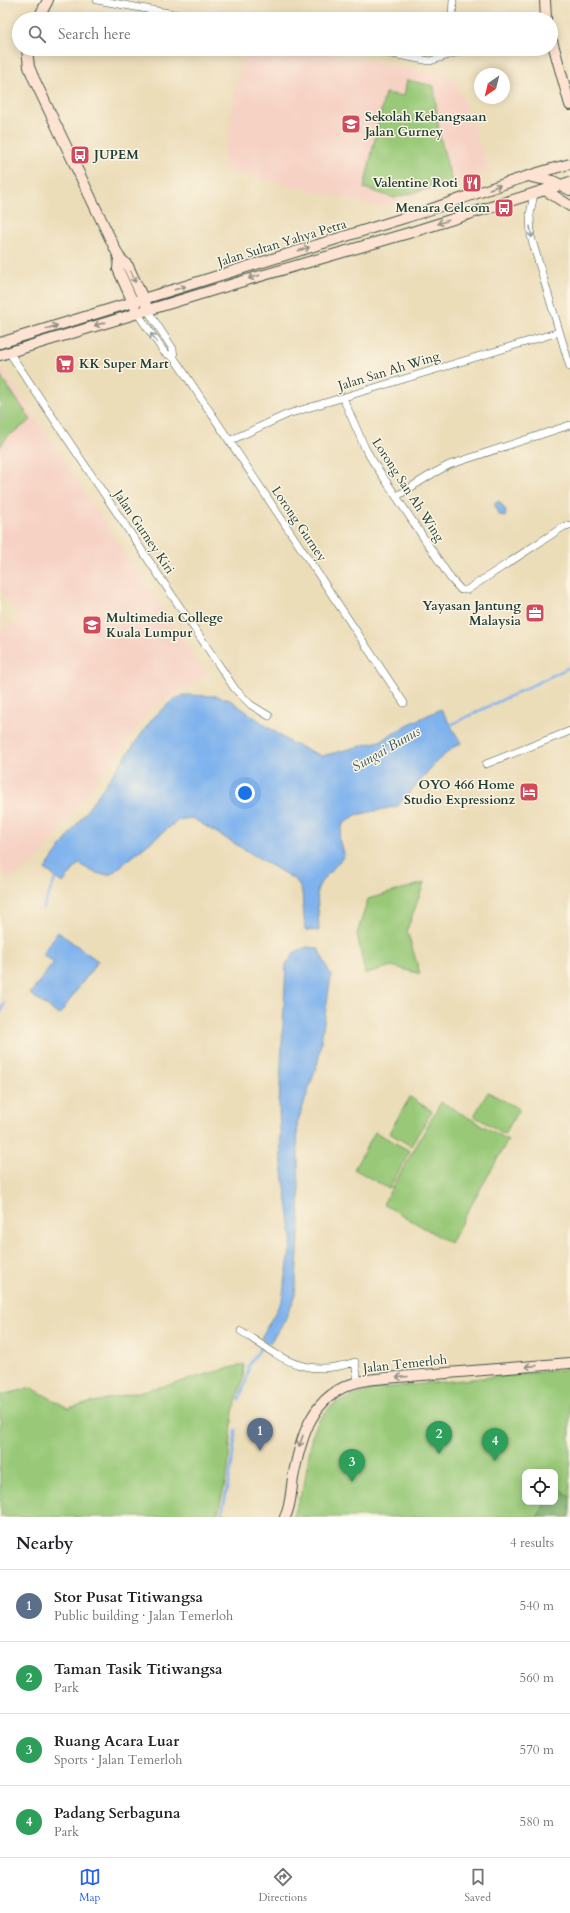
<!DOCTYPE html>
<meta charset="utf-8">
<style>
body{margin:0;font-family:Cardo,serif;background:#f2f2f2;color:#202124}
.controls{position:absolute;right:12px;bottom:12px;display:grid;overflow:hidden;border-radius:8px;box-shadow:0 2px 10px #0003}
.controls button{width:36px;height:36px;display:grid;place-items:center;padding:0;border:0;border-bottom:1px solid #e0e0e0;background:#fff;color:#202124;font:20px sans-serif}
.compass{position:absolute;left:474px;top:68px;width:36px;height:36px;border-radius:50%;background:#fff;box-shadow:0 2px 10px #0003;rotate:215deg}
.you{position:absolute;left:245px;top:793px;width:14px;height:14px;margin:-10px;border:3px solid #fff;border-radius:50%;background:#1a73e8;box-shadow:0 0 0 6px #1a73e833}
.badge{display:grid;place-items:center;width:26px;height:26px;border-radius:50%;background:#2563eb;color:#fff;font-size:13px;font-weight:700}
.pin{position:absolute;translate:-50% -33px;filter:drop-shadow(0 1px 2px #0008)}
.pin::after{content:'';position:absolute;top:21px;width:14px;height:12px;background:inherit;clip-path:polygon(0 0,100% 0,50% 100%)}
.list{margin:0;padding:0;list-style:none}
h2{display:flex;justify-content:space-between;align-items:center;height:52px;margin:0;padding:0 16px;font-size:17px}
h2 small{font-size:13px;font-weight:400;color:#757577}
.list li{display:grid;grid-template-columns:26px 1fr auto;gap:12px;align-items:center;box-sizing:border-box;height:72px;padding:0 16px;border-top:1px solid #e0e0e0}
.list b{display:block;font-size:15px;white-space:nowrap}
.list p{margin:0;font-size:13px;white-space:nowrap;color:#757577}
.list em{font-size:13px;font-style:normal;color:#757577}
.icon{flex:none;width:22px;height:22px;fill:none;stroke:currentColor;stroke-width:2;stroke-linecap:round;stroke-linejoin:round}
.map{position:relative;flex:none;width:570px;height:1517px;overflow:hidden}
.search{position:absolute;background:#fff;box-shadow:0 2px 10px #0003;left:12px;right:12px;top:12px;height:44px;display:flex;align-items:center;gap:10px;box-sizing:border-box;padding:0 14px;border-radius:22px;color:#757577;font-size:15px}
.sheet{height:340px;background:#fff}
nav{display:flex;justify-content:space-around;align-items:center;box-sizing:border-box;height:56px;border-top:1px solid #e0e0e0;background:#fff;font-size:11px;color:#757577}
nav a{display:grid;justify-items:center;gap:2px}
nav .on{color:#2563eb}
.map>svg:first-child{display:block}
.built{fill:#f6d2c4}
.green{fill:#99c978;stroke:#5c8356;fill-rule:evenodd}
.forest{fill:#7aad68;stroke:#4c754e}
.water{fill:#80b3ed;stroke:#507890}
.lines{fill:none;stroke-linecap:round;stroke-linejoin:round}
.stream{stroke:#80b3ed;stroke-width:2.5}
.street-casing{stroke:#3e5548;stroke-width:8}
.secondary-casing{stroke:#3e5548;stroke-width:12}
.street{stroke:#fff;stroke-width:7}
.secondary{stroke:#fee3d2;stroke-width:10}
.oneway{stroke:#8e9083}
.oneway2{stroke:#8f9e9a}
.labels{text-anchor:middle;dominant-baseline:central;stroke-width:3;stroke-linejoin:round;paint-order:stroke}
.poi-label{font-size:13px;font-weight:bold;fill:#1f3d34;stroke:#fcf5e5;text-anchor:start}
.street-label{font-size:13px;fill:#1f3d34;stroke:#fcf5e5}
.water-label{font-size:14px;font-style:italic;fill:#375a62;stroke:#fcf5e5}
</style>
<div class="map">
<svg width="570" height="1517" viewBox="0 0 570 1517">
<rect width="100%" height="100%" fill="#fcf5e5"/>
<filter id="ink" filterUnits="userSpaceOnUse"><feTurbulence type="fractalNoise" baseFrequency=".025" numOctaves="2"/><feDisplacementMap in="SourceGraphic" scale="8" xChannelSelector="R" yChannelSelector="G"/><feConvolveMatrix kernelMatrix="1 2 1 2 8 2 1 2 1" color-interpolation-filters="sRGB"/></filter>
<filter id="wash" filterUnits="userSpaceOnUse"><feTurbulence type="fractalNoise" baseFrequency=".012" numOctaves="4" result="noise"/><feDisplacementMap in="SourceGraphic" scale="16" xChannelSelector="R" yChannelSelector="G"/><feGaussianBlur stdDeviation="0.9" result="paint"/><feColorMatrix in="noise" values="0 0 0 0 0 0 0 0 0 0 0 0 0 0 0 0 0 1.4 0 .05"/><feComposite in="paint" operator="in"/></filter>
<g filter="url(#wash)">
<rect width="100%" height="100%" fill="#ecddb9"/>
<path class="built" d="M243,49H304L455,78L489,170L382,207L222,170Z
M1,366L207,676L153,707L38,859L8,881L0,867V629L20,620L0,589Z"/>
<path class="green" d="M407,80L434,86L439,133L452,182L394,198L364,188L385,93L404,96Z
M0,375L31,420L7,437L0,447Z
M424,883L407,930L420,974L392,966L365,974L357,934L368,899Z
M488,1092L519,1109L505,1134L474,1116Z
M410,1097L432,1111L411,1146L389,1133Z
M441,1102L508,1140L450,1243L383,1204Z
M375,1132L410,1151L389,1189L354,1169Z
M244,1364L243,1379L233,1412L228,1471L217,1517H0V1395L32,1388L68,1408L172,1384Z
M570,1369V1517H292L304,1486L312,1435L319,1420L330,1407L338,1402L373,1389ZM525,1472H555V1502H525Z"/>
<path class="forest" d="M560,1489L570,1496V1517H537L547,1502H555V1491Z"/>
<path class="water" d="M499,501L506,511L505,517L498,514V511L494,504Z
M184,695L217,696L230,700L291,743L322,756L380,741L409,724L441,709L461,743L454,747L437,761L398,806L356,815L343,824L339,839L344,856L321,882L317,890L319,931L305,930L302,892L297,881L192,818L179,820L172,825L111,874C97,876 90,871 79,863L63,883L45,869L153,718L173,700Z
M58,932L98,961L59,1015L30,994L54,962L42,954Z
M307,947L318,948L331,976L318,1062L297,1124L300,1222L295,1297L284,1322L269,1344L261,1338L282,1300L292,1239L281,1157L279,1105L286,965L295,952Z"/>
<g class="lines">
<path class="stream" d="M448,726L570,667
M43,908L57,875
M0,1014L5,1002
M239,1400L246,1381L249,1365L265,1342
M221,1517L231,1470L236,1430"/>
</g>
</g>
<g filter="url(#ink)">
<g class="lines">
<g class="street-casing">
<path id="street" d="M97,0L201,19
M452,19L453,0
M365,49L430,61L468,49
M534,193L530,215L531,237L570,367
M148,311L173,349L174,358
M138,314L164,352L174,358L189,380L404,703
M9,352L235,689L251,705L269,716
M343,398L365,448L372,460L451,579L461,590H467L563,527L570,525
M229,441L288,414L559,332
M397,496L432,474L449,465L570,425
M486,764L570,731
M241,1331C281,1358 304,1379 355,1362L358,1382"/>
</g>
<g class="secondary-casing">
<path id="secondary" d="M545,0L546,19
M38,19L48,0
M551,37L570,105
M27,49L29,67L34,79L119,257L128,266L146,305
M532,177L553,181L570,190
M545,190L570,206
M119,257L118,269L136,309
M0,343C135,302 269,260 404,218C459,201 513,178 570,164
M0,355L240,282L412,232L570,182
M285,1517C291,1506 291,1490 293,1478C301,1436 312,1394 358,1382C367,1379 377,1379 386,1378L570,1363"/>
</g>
<use href="#street" class="street"/>
<use href="#secondary" class="secondary"/>
</g>
<defs><path id="oneway-shaft" d="M-6 0H5M1.5-3L5.5 0L1.5 3" fill="none" stroke-width="1.6" stroke-linecap="round" stroke-linejoin="round"/></defs>
<g class="oneway">
<use href="#oneway-shaft" transform="translate(495 187) rotate(-19)"/>
<use href="#oneway-shaft" transform="translate(443 222) rotate(163)"/>
<use href="#oneway-shaft" transform="translate(304 249) rotate(-18)"/>
<use href="#oneway-shaft" transform="translate(133 277) rotate(66)"/>
<use href="#oneway-shaft" transform="translate(254 277) rotate(164)"/>
<use href="#oneway-shaft" transform="translate(180 288) rotate(-18)"/>
<use href="#oneway-shaft" transform="translate(100 324) rotate(164)"/>
<use href="#oneway-shaft" transform="translate(52 327) rotate(-16)"/>
<use href="#oneway-shaft" transform="translate(531 1366) rotate(176)"/>
<use href="#oneway-shaft" transform="translate(402 1377) rotate(175)"/>
<use href="#oneway-shaft" transform="translate(301 1441) rotate(109)"/>
</g>
<g class="oneway2">
<use href="#oneway-shaft" transform="translate(531 232) rotate(81)"/>
<use href="#oneway-shaft" transform="translate(154 338) rotate(-124)"/>
</g>
</g>
<defs>
<g id="school-square" transform="scale(1)"><rect x="-9" y="-9" width="18" height="18" rx="4" fill="#d1495b" stroke="#fcf5e5"/><path d="M0-5L7-2L0 1L-7-2ZM-4 1L0 2.5L4 1V4Q0 6-4 4Z" fill="#fff"/></g>
<g id="bus-square" transform="scale(1)"><rect x="-9" y="-9" width="18" height="18" rx="4" fill="#d1495b" stroke="#fcf5e5"/><path d="M-5-6H5V4H4V6H2V4H-2V6H-4V4H-5ZM-3.5-4V0h7V-4ZM-3.5 1.2v1.5H-2V1.2ZM2 1.2v1.5H3.5V1.2Z" fill="#fff"/></g>
<g id="restaurant-square" transform="scale(1)"><rect x="-9" y="-9" width="18" height="18" rx="4" fill="#d1495b" stroke="#fcf5e5"/><path d="M-5-6h1v4h1v-4h1v4h1v-4h1v5L-1.5 .5V6h-2V.5L-5-1ZM5-6V6H3V1.5H1.5Q1.5-4 5-6Z" fill="#fff"/></g>
<g id="supermarket-square" transform="scale(1)"><rect x="-9" y="-9" width="18" height="18" rx="4" fill="#d1495b" stroke="#fcf5e5"/><path d="M-6-5.5h2.5l.6 2H6L4.5 2H-2.5L-4.4-4H-6ZM-1.5 3.2a1.3 1.3 0 1 0 .1 0ZM3 3.2a1.3 1.3 0 1 0 .1 0Z" fill="#fff"/></g>
<g id="office-square" transform="scale(1)"><rect x="-9" y="-9" width="18" height="18" rx="4" fill="#d1495b" stroke="#fcf5e5"/><path d="M-6-3h4V-5.5h4V-3h4V5H-6ZM-1-4.5V-3h2v-1.5ZM-6 0V1H6V0Z" fill="#fff"/></g>
<g id="hotel-square" transform="scale(1)"><rect x="-9" y="-9" width="18" height="18" rx="4" fill="#d1495b" stroke="#fcf5e5"/><path d="M-6-4.5h1.5V1H6V5H4.5V3h-9V5H-6ZM-4 0a1.8 1.8 0 1 1 3.6 0ZM.5 0V-2.5h3Q6-2.5 6 0Z" fill="#fff"/></g>
</defs>
<g fill-rule="evenodd">
<use href="#school-square" x="351" y="124"/>
<use href="#bus-square" x="80" y="155"/>
<use href="#restaurant-square" x="472" y="183"/>
<use href="#bus-square" x="504" y="208"/>
<use href="#supermarket-square" x="65" y="364"/>
<use href="#office-square" x="535" y="613"/>
<use href="#school-square" x="92" y="625"/>
<use href="#hotel-square" x="529" y="792"/>
</g>
<g class="labels">
<g class="poi-label">
<text x="365" y="117">Sekolah Kebangsaan<tspan x="365" dy="15">Jalan Gurney</tspan></text>
<text x="94" y="155">JUPEM</text>
<text x="458" y="183" text-anchor="end">Valentine Roti</text>
<text x="490" y="208" text-anchor="end">Menara Celcom</text>
<text x="79" y="364">KK Super Mart</text>
<text x="521" y="606" text-anchor="end">Yayasan Jantung<tspan x="521" dy="15">Malaysia</tspan></text>
<text x="106" y="618">Multimedia College<tspan x="106" dy="15">Kuala Lumpur</tspan></text>
<text x="515" y="785" text-anchor="end">OYO 466 Home<tspan x="515" dy="15">Studio Expressionz</tspan></text>
</g>
<g class="street-label">
<text transform="translate(282 243) rotate(-17)">Jalan Sultan Yahya Petra</text>
<text transform="translate(389 371) rotate(-17)">Jalan San Ah Wing</text>
<text transform="translate(408 490) rotate(57)">Lorong San Ah Wing</text>
<text transform="translate(299 524) rotate(56)">Lorong Gurney</text>
<text transform="translate(144 532) rotate(56)">Jalan Gurney Kiri</text>
<text transform="translate(405 1364) rotate(-6)">Jalan Temerloh</text>
</g>
<g class="water-label">
<text transform="translate(386 749) rotate(-30)">Sungai Bunus</text>
</g>
</g>
</svg>
<div class="controls">
<button><svg class="icon" aria-label="locate" viewBox="0 0 24 24"><circle cx="12" cy="12" r="6"/><path d="M12 2v4M12 18v4M2 12h4M18 12h4"/></svg></button>
</div>
<svg class="compass" viewBox="-18 -18 36 36"><path d="M0-13l5 13h-10z" fill="#e53935"/><path d="M0 13l5-13h-10z" fill="#757577"/></svg>
<div class="you"></div>
<div class="pin badge" style="left:260px;top:1451px;background:#5c6f8a">1</div>
<div class="pin badge" style="left:439px;top:1454px;background:#2e9e5b">2</div>
<div class="pin badge" style="left:352px;top:1482px;background:#2e9e5b">3</div>
<div class="pin badge" style="left:495px;top:1461px;background:#2e9e5b">4</div>
<div class="search"><svg class="icon" aria-label="search" viewBox="0 0 24 24"><circle cx="10" cy="10" r="6"/><path d="M15 15l6 6"/></svg>Search here</div>
</div>
<section class="sheet">
<h2>Nearby<small>4 results</small></h2>
<ul class="list">
<li><span class="badge" style="background:#5c6f8a">1</span><div><b>Stor Pusat Titiwangsa</b><p>Public building · Jalan Temerloh</p></div><em>540 m</em></li>
<li><span class="badge" style="background:#2e9e5b">2</span><div><b>Taman Tasik Titiwangsa</b><p>Park</p></div><em>560 m</em></li>
<li><span class="badge" style="background:#2e9e5b">3</span><div><b>Ruang Acara Luar</b><p>Sports · Jalan Temerloh</p></div><em>570 m</em></li>
<li><span class="badge" style="background:#2e9e5b">4</span><div><b>Padang Serbaguna</b><p>Park</p></div><em>580 m</em></li>
</ul>
</section>
<nav>
<a class="on"><svg class="icon" aria-label="map" viewBox="0 0 24 24"><path d="M3 6l6-2 6 2 6-2v14l-6 2-6-2-6 2zM9 4v14M15 6v14"/></svg>Map</a>
<a><svg class="icon" aria-label="directions" viewBox="0 0 24 24"><path d="M12 3l9 9-9 9-9-9zM9 14v-3h6M13 9l2 2-2 2"/></svg>Directions</a>
<a><svg class="icon" aria-label="saved" viewBox="0 0 24 24"><path d="M7 4h10v16l-5-4-5 4z"/></svg>Saved</a>
</nav>
